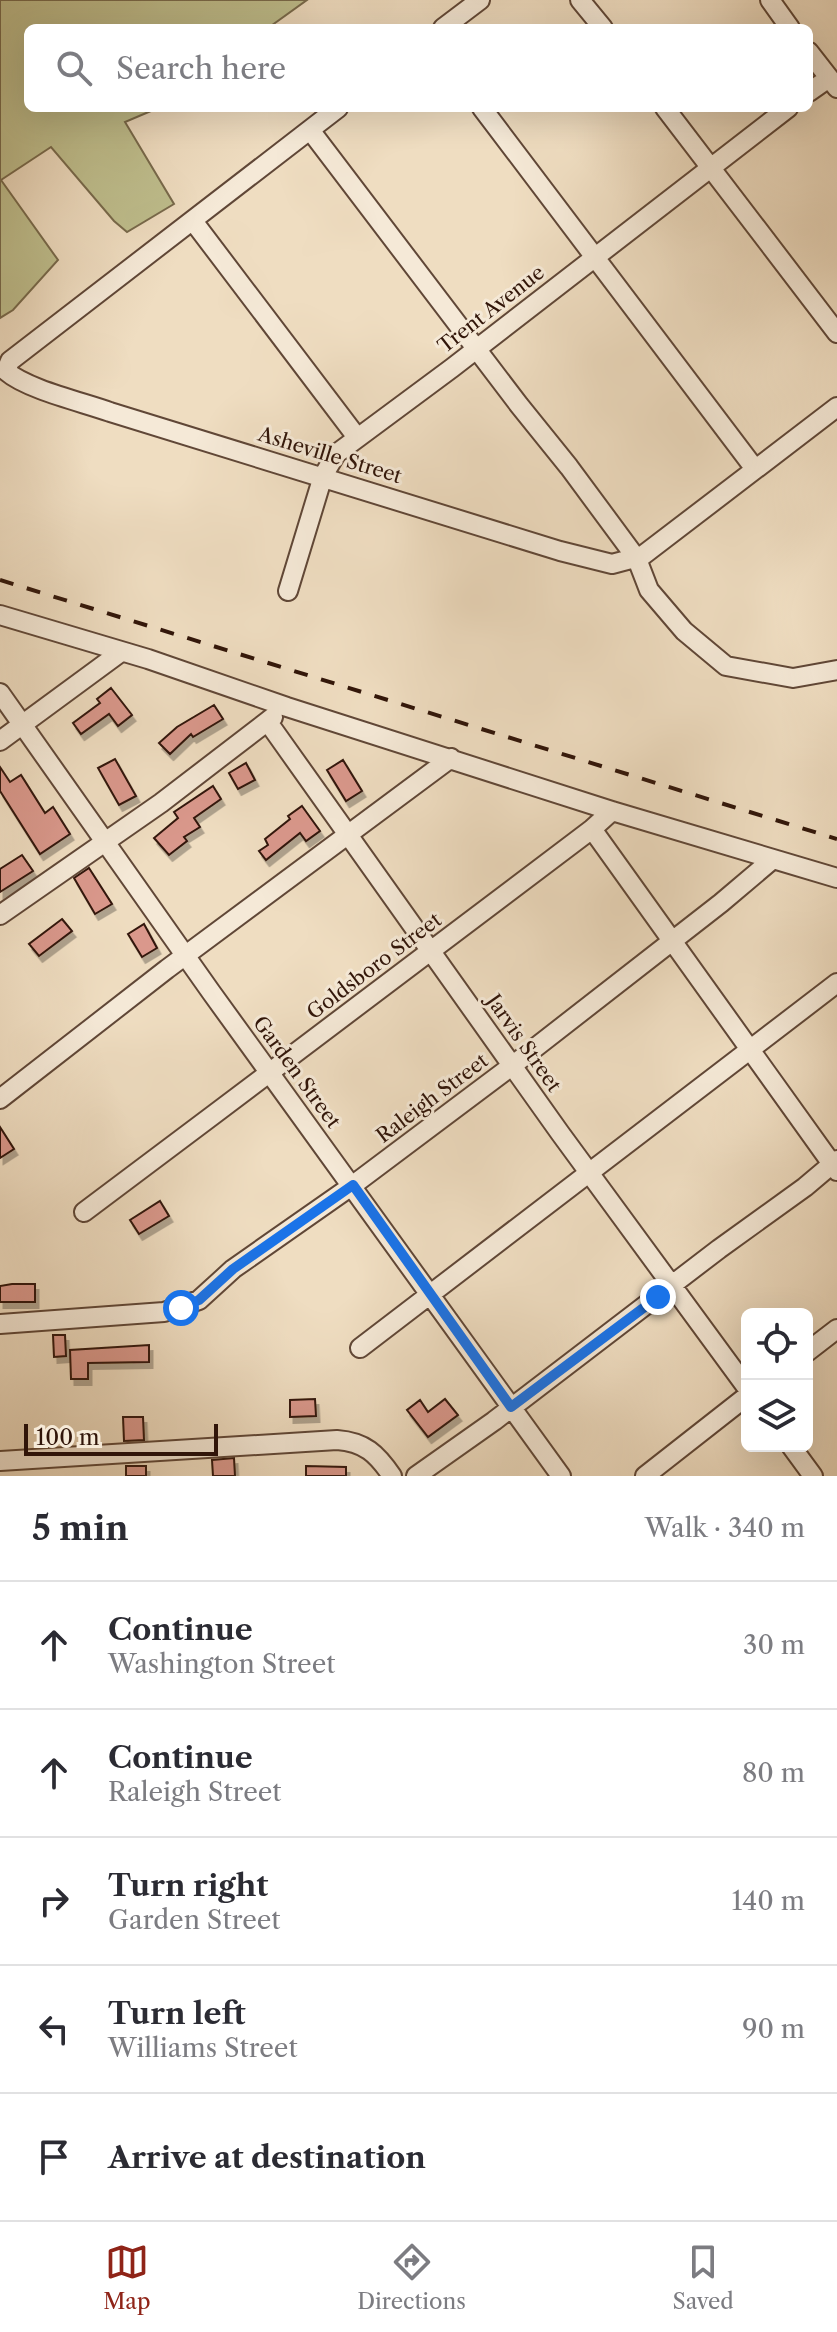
<!DOCTYPE html>
<meta charset="utf-8">
<style>
body{margin:0;font-family:"Libre Caslon Text",serif;background:#f2f2f3;color:#2b2b33}
.controls{position:absolute;right:24px;bottom:24px;display:grid;overflow:hidden;border-radius:12px;box-shadow:0 8px 32px #0002}
.controls button{width:72px;height:72px;display:grid;place-items:center;padding:0;border:0;border-bottom:2px solid #e1e1e2;background:#fff;color:#2b2b33;font:40px sans-serif}
.scale{position:absolute;left:24px;bottom:20px;width:194px;box-sizing:border-box;padding-left:8px;border:4px solid #311509;border-top:0;font-size:22px;line-height:28px;white-space:nowrap;color:#311509;-webkit-text-stroke:6px #f5e9d7;paint-order:stroke}
.stop{position:absolute;width:24px;height:24px;margin:-18px;border:6px solid #1a73e8;border-radius:50%;background:#fff}
.stop.end{background:#1a73e8;border-color:#fff;box-shadow:0 2px 8px #0008}
.list{margin:0;padding:0;list-style:none}
h2{display:flex;justify-content:space-between;align-items:center;height:104px;margin:0;padding:0 32px;font-size:34px}
h2 small{font-size:26px;font-weight:400;color:#7c7c81}
.list li{display:grid;grid-template-columns:52px 1fr auto;gap:24px;align-items:center;box-sizing:border-box;height:128px;padding:0 32px;border-top:2px solid #e1e1e2}
.list b{display:block;font-size:30px;white-space:nowrap}
.list p{margin:0;font-size:26px;white-space:nowrap;color:#7c7c81}
.list em{font-size:26px;font-style:normal;color:#7c7c81}
.icon{flex:none;width:44px;height:44px;fill:none;stroke:currentColor;stroke-width:2;stroke-linecap:round;stroke-linejoin:round}
.map{position:relative;flex:none;width:837px;height:1476px;overflow:hidden}
.search{position:absolute;background:#fff;box-shadow:0 8px 32px #0002;left:24px;right:24px;top:24px;height:88px;display:flex;align-items:center;gap:20px;box-sizing:border-box;padding:0 28px;border-radius:12px;color:#7c7c81;font-size:30px}
.sheet{height:744px;background:#fff}
nav{display:flex;justify-content:space-around;align-items:center;box-sizing:border-box;height:112px;border-top:2px solid #e1e1e2;background:#fff;font-size:22px;color:#7c7c81}
nav a{display:grid;justify-items:center;gap:4px}
nav .on{color:#8f2418}
.map>svg:first-child{display:block}
.green{fill:#bfbf8e;stroke:#786a4c;stroke-width:2}
.building{fill:#da988c;stroke:#311509;stroke-width:2;filter:url(#shadow)}
.lines{fill:none;stroke-linecap:round;stroke-linejoin:round}
.minor-casing{stroke:#604737;stroke-width:22}
.minor{stroke:#f5e9d7;stroke-width:18}
.rail{stroke:#311509;stroke-width:4;stroke-dasharray:14 14;stroke-linecap:butt}
.route{stroke:#1a73e8;stroke-width:10}
.labels{text-anchor:middle;dominant-baseline:central;stroke-width:6;stroke-linejoin:round;paint-order:stroke}
.street-label{font-size:20px;fill:#311509;stroke:#f5e9d7}
</style>
<div class="map">
<svg width="837" height="1476" viewBox="0 0 837 1476">
<defs>
<filter id="shadow"><feDropShadow dx="3.5" dy="6" stdDeviation="0" flood-color="#0004"/></filter>
</defs>
<rect width="100%" height="100%" fill="#efddc1"/>
<filter id="stains"><feTurbulence type="fractalNoise" baseFrequency=".0025" numOctaves="4"/><feColorMatrix values="0 0 0 0 .2 0 0 0 0 .09 0 0 0 0 .02 0 0 0 .5 -.17"/></filter>
<radialGradient id="worn" r=".72"><stop offset=".6" stop-color="#630" stop-opacity="0"/><stop offset="1" stop-color="#630" stop-opacity=".3"/></radialGradient>
<path class="green" d="M0,0H307L268,28H28V108H158L125,122L174,204L127,232L114,221L51,147L1,180L58,260L13,310L0,318Z"/>
<path class="building" d="M111,688L132,715L118,726L109,714L81,734L73,723L100,703L97,699Z
M214,705L223,719L193,737L191,734L170,754L159,743L177,727Z
M115,759L136,796L119,805L98,768Z
M343,760L362,791L346,801L327,770Z
M246,763L255,780L238,789L229,773Z
M0,767L10,782L21,775L45,813L53,807L70,834L40,854L0,791Z
M213,786L221,799L194,818L200,827L184,837L187,841L169,855L154,838L178,818L174,812Z
M302,806L320,831L306,841L300,833L266,860L259,851L268,845L265,839L290,819L288,816Z
M22,855L33,871L0,892V869Z
M89,868L112,904L95,914L74,878Z
M62,919L72,931L39,956L29,944Z
M144,924L157,948L142,957L128,934Z
M0,1127L14,1149L0,1158Z
M160,1201L169,1216L139,1234L130,1220Z
M12,1284H35V1302H0V1286Z
M53,1335H65L66,1356L54,1357Z
M149,1345V1362L88,1363V1379H71L70,1350Z
M315,1399L316,1416L290,1417V1400Z
M445,1399L458,1415L428,1437L407,1410L420,1400L428,1412Z
M123,1417H143L144,1440L124,1441Z
M234,1458L235,1476H213L212,1460Z
M126,1466H146V1476H126Z
M306,1466L346,1467V1476H306Z"/>
<g class="lines">
<g class="minor-casing">
<path id="minor" d="M580,0L603,28
M770,0L790,28
M443,28L480,0
M809,52L837,88
M809,92L829,78
M338,108L10,361L6,371C26,389 82,402 110,412L560,551L612,564L642,556L837,407
M482,108L755,469
M665,108L837,333
M310,130L519,405L569,467L637,559L649,590L684,631L726,666L793,678L837,670
M193,221L356,436
M288,591L323,476L336,454L452,368L788,108
M0,615L148,659L287,707L612,811L837,878
M0,693L211,992L561,1476
M265,723L270,725L560,1133L747,1388
M0,741L121,652
M592,829L837,1171
M0,915L161,803L273,717
M0,1099L167,969L451,758
M84,1212C254,1085 423,956 592,829L612,811
M0,1324L164,1312L199,1300L233,1269L353,1185L513,1065L721,903L773,859
M360,1348L837,983
M807,1352L837,1329
M791,1446L813,1476
M0,1461L337,1440C365,1442 377,1454 392,1476
M416,1476L494,1421L719,1249L805,1187L837,1160
M645,1476L747,1396"/>
</g>
<use href="#minor" class="minor"/>
<path class="rail" d="M0,580L837,839"/>
</g>
<g class="lines">
<path class="route" d="M181,1308L199,1300L233,1269L353,1185L511,1407L658,1297"/>
</g>
<g class="labels">
<g class="street-label">
<text transform="translate(491 309) rotate(-38)">Trent Avenue</text>
<text transform="translate(330 455) rotate(17)">Asheville Street</text>
<text transform="translate(374 966) rotate(-37)">Goldsboro Street</text>
<text transform="translate(524 1043) rotate(55)">Jarvis Street</text>
<text transform="translate(297 1072) rotate(54)">Garden Street</text>
<text transform="translate(432 1098) rotate(-37)">Raleigh Street</text>
</g>
</g>
<rect width="100%" height="100%" filter="url(#stains)"/>
<rect width="100%" height="100%" fill="url(#worn)"/>
</svg>
<div class="controls">
<button><svg class="icon" aria-label="locate" viewBox="0 0 24 24"><circle cx="12" cy="12" r="6"/><path d="M12 2v4M12 18v4M2 12h4M18 12h4"/></svg></button>
<button><svg class="icon" aria-label="layers" viewBox="0 0 24 24"><path d="M12 4l9 5-9 5-9-5zM3 14l9 5 9-5"/></svg></button>
</div>
<div class="scale">100 m</div>
<div class="stop" style="left:181px;top:1308px"></div>
<div class="stop end" style="left:658px;top:1297px"></div>
<div class="search"><svg class="icon" aria-label="search" viewBox="0 0 24 24"><circle cx="10" cy="10" r="6"/><path d="M15 15l6 6"/></svg>Search here</div>
</div>
<section class="sheet">
<h2>5 min<small>Walk · 340 m</small></h2>
<ul class="list">
<li><svg class="icon" aria-label="ahead" viewBox="0 0 24 24"><path d="M12 20V5M6 11l6-6 6 6"/></svg><div><b>Continue</b><p>Washington Street</p></div><em>30 m</em></li>
<li><svg class="icon" aria-label="ahead" viewBox="0 0 24 24"><path d="M12 20V5M6 11l6-6 6 6"/></svg><div><b>Continue</b><p>Raleigh Street</p></div><em>80 m</em></li>
<li><svg class="icon" aria-label="right" viewBox="0 0 24 24"><path d="M7 20v-9h11M14 6l5 5-5 5"/></svg><div><b>Turn right</b><p>Garden Street</p></div><em>140 m</em></li>
<li><svg class="icon" aria-label="left" viewBox="0 0 24 24"><path d="M17 20v-9H6M10 6l-5 5 5 5"/></svg><div><b>Turn left</b><p>Williams Street</p></div><em>90 m</em></li>
<li><svg class="icon" aria-label="arrive" viewBox="0 0 24 24"><path d="M6 21V4h12l-3 4 3 4H6"/></svg><div><b>Arrive at destination</b></div></li>
</ul>
</section>
<nav>
<a class="on"><svg class="icon" aria-label="map" viewBox="0 0 24 24"><path d="M3 6l6-2 6 2 6-2v14l-6 2-6-2-6 2zM9 4v14M15 6v14"/></svg>Map</a>
<a><svg class="icon" aria-label="directions" viewBox="0 0 24 24"><path d="M12 3l9 9-9 9-9-9zM9 14v-3h6M13 9l2 2-2 2"/></svg>Directions</a>
<a><svg class="icon" aria-label="saved" viewBox="0 0 24 24"><path d="M7 4h10v16l-5-4-5 4z"/></svg>Saved</a>
</nav>
